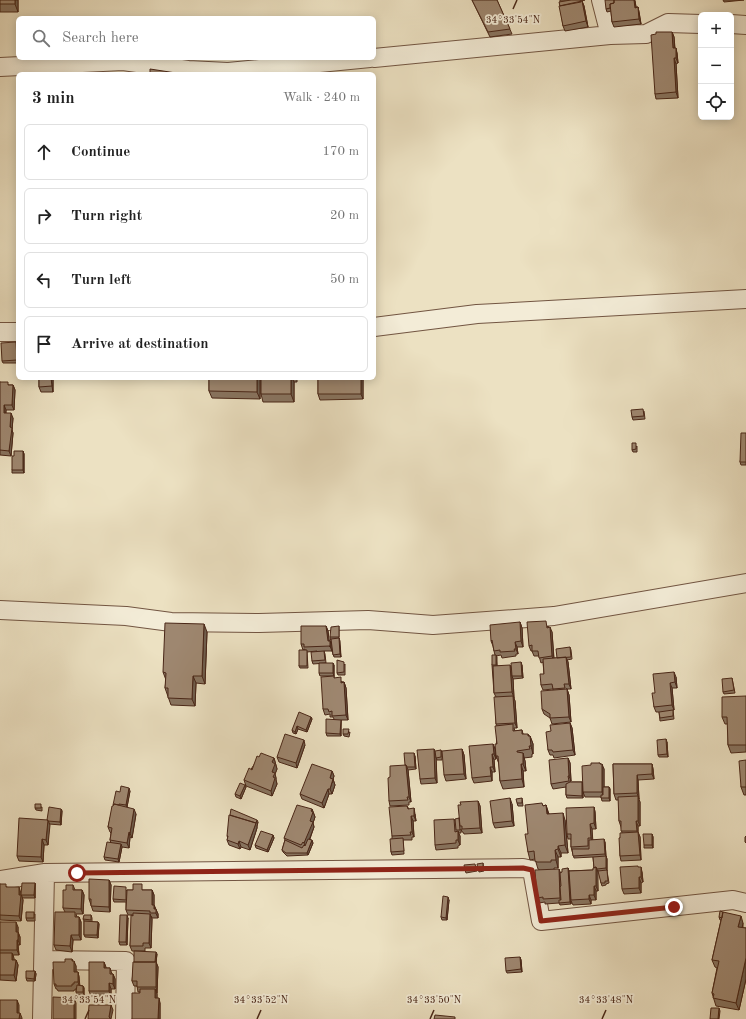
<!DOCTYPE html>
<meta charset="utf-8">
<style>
body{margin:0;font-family:"Old Standard TT",serif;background:#f6f6f6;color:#222}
.controls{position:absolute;right:12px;top:12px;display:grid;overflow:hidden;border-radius:6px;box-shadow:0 2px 10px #0003}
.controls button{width:36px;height:36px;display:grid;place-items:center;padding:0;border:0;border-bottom:1px solid #e0e0e0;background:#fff;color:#222;font:20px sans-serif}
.stop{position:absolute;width:12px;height:12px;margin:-9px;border:3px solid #8f2418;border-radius:50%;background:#fff}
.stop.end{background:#8f2418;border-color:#fff;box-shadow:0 1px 4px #0008}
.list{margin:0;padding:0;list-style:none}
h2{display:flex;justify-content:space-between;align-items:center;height:52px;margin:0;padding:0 16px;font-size:17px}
h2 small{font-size:13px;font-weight:400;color:#767676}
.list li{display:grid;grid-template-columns:26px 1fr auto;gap:12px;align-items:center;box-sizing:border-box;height:56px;margin:0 8px 8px;padding:0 8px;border:1px solid #e0e0e0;border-radius:6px}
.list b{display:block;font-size:15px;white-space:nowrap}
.list em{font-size:13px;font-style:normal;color:#767676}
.icon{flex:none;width:22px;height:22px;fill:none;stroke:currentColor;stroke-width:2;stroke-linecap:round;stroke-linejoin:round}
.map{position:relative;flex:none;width:746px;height:1019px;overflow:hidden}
.search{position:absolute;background:#fff;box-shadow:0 2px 10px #0003;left:16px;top:16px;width:360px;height:44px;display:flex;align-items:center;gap:10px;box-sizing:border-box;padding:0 14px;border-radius:6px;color:#767676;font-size:15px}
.panel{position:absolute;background:#fff;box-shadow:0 2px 10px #0003;left:16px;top:72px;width:360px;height:308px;border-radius:6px}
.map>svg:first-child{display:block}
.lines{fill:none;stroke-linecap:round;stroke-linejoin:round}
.minor-casing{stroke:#725542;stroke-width:20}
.minor{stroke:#f3ecd7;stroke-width:18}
.wall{fill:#887460;stroke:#492617}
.shaded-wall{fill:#6f5e4e;stroke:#492617}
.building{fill:#9e8770;stroke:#492617}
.route{stroke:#8f2418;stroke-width:5}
.ticks{fill:none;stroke:#492617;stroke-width:1.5}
.ticks-label{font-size:10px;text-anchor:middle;fill:#492617;stroke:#f3ecd7;stroke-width:3.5;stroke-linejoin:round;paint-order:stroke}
</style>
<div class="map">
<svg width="746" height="1019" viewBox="0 0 746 1019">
<rect width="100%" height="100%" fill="#ece1c2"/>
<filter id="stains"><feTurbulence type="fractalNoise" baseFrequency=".005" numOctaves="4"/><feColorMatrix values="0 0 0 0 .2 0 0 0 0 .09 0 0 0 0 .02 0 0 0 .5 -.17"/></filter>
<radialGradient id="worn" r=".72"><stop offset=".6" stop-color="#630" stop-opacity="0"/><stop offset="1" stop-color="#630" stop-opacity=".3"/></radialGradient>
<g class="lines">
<g class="minor-casing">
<path id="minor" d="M601,0L610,35
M731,24L746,25
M374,58L610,35L646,34L668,23L701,24
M0,67L123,61L188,70L228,72L370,58
M374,327L477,314L746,299
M0,332H18
M0,610L126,616L171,622L259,623L368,620L433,625L554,616L746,583
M0,880L45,873L523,868L532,870L541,921L733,900L746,903
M44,960L126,961L125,1019
M42,1019L45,873"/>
</g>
<use href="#minor" class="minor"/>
</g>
<path class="wall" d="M0,0H18V12H0Z
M472,0H497L512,34L490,37Z
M560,0H585L581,1V2L582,1L584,6L588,27L565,31L563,26L560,6Z
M723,0H744L724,2Z
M635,1L636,7H638L639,12L641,24L614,27L612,22L611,11L607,12L606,9Z
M672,32L674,37L675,48L677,53L678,63L676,64L678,98L656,99L655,94Z
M17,345L18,363H3L2,361Z
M39,378H53V392H41L39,387Z
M209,378H260V399L212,398L209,391Z
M261,378H297V382H294V402H263L261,394Z
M318,378H363V399L320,400L318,394Z
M0,382L9,385H13L15,390L14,410H6V413L13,418L12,430L13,433L11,456L0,455Z
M644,411L645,419L633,420L632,417Z
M746,433V465H741L740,462Z
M637,446V452H633L632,450Z
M23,451L24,454V473H12V470Z
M520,622L522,628L523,647H517L518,654H516V656L502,658L501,655L496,656L497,666L511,667L522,665L523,678L513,679L514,698L515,701L517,728H514L515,731L522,730L523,734L530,736L533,744V754H532V757L524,758L525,761L526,771H523L524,787L503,789L500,781L499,764L496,756L497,726L496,724V697L494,693L492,665L495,655L494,651L493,646L491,641Z
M326,626L328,631L329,641H330L332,646L330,637L339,626V640L341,657H334L332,651H324L325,654L326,663L313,664L312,661L317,651L307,652L308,668H300L299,666L305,650V649L303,650L301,644Z
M548,626L552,632L554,658H557L570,647L571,650L572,659L567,660L568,662L571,689H566H567L569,695L571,722L552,724L550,718L544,714L542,709L553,691V689L543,690L541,685L544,674L543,662L541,663L539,656H534L532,651H531L529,646Z
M207,632L205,684L196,683L195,706L171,705L165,688L166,680L163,672Z
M345,664V675H338L337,673Z
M334,665V676H320L319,673Z
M334,676V678L343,682H344L346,688L348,720H341V736H327L326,733L334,719L333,717H330V714L325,715L323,709Z
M676,677L677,688H672L674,710H673L674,719L660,721L659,712H656L654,707L655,693Z
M732,678L735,693L724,694L723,692Z
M746,696V752L731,753L728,745V724H725L722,717Z
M311,717L312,719L307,732L298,729L296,734L293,733L292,730Z
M570,723L572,728L575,755L554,758L553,755H550L548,750L551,731Z
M350,732L349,737L344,736L343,734Z
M667,742L668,757H659L658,755Z
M493,744L495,749L496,759L494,760L495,772H492V781L474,783L472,778Z
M305,745L297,768L279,762L277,757Z
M462,749L464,755L466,779L446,781L444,775Z
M441,750L442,753V760H437L436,758L437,783L421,784L420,779L435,753Z
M415,756L416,769L408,770L411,802H409V805L390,806L389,801L405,765Z
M259,757L274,758L277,769L275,774L276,778V780L277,784L272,796L246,786L244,780Z
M568,758L570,763L571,781H570V782H582L583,785V798H567L566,795V787L553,789L551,784Z
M746,760V795H744L741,787Z
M600,763L604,769V787H609L610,789V801H602L601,797H585L583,792L591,765Z
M613,764H652L653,769L654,779L638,780L639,799H638L640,802V826H638V832L640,837L641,860L621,861L620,856V838L622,833L621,827L619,821V800H616L614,794Z
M332,771L334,776L333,779L335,785L332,794H329L324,808L302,799L300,794Z
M245,785L246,787L241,799L236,797L235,794Z
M130,791L127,807L136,814L132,838L130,837L129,848L122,847L119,862L105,860L104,857L111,843L110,840L111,833L110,832L108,827L113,806Z
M522,798L523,806H518L517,803Z
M478,801L480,806L482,833L464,834L463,832H462L461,829V833H458L460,836V845L458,846V848L436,850L435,845L454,819L455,821L459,818Z
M512,804L514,826L495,828L493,823Z
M546,805L549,814L565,820L568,853H561V857H558V868H554V869L560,873L562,872L568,868L569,871L593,870L594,868L593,857L574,858L571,847V839H568L567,834L594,807L595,812L596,829H592V840L605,842L606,856L607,859V871L609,883L606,884V885L602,886L601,883L599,871H597L598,891H596V900H591V904L573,905L571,901V904L560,905L559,903L545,904V902L539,903L537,898L540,870L538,869L535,859L530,860L528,852V834L543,806Z
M407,806L409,809L415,814L416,821H413L414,837H412V840H403L404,854L392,855L391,852L392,838V836Z
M42,807V811L36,810L35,808Z
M61,809L62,811L61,825L49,824L48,845H44L43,862L19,861L17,856L47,820Z
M312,809L315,817L313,823L314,827L310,839L313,843L308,855L287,856L283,852L282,850L285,840L284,838Z
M258,822L257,826V828L250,850L241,847L240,849L229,845L227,840L228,838L227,836Z
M652,834L653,837V848H644V845Z
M273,835L274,838L268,852L256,848L255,845Z
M483,863L484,871L479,872L478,869Z
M476,866L477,871L466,873L465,870Z
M639,867L642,872L643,882L641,883V893L624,894L622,889Z
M109,880L111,885L110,912L93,911L89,899Z
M35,883V898H22L21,895Z
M0,884L7,887L21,895L23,900L21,921L0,920Z
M73,885L75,890H82L84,895L83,914H76L77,917H79L81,922V940H73L72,952L56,950L54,945L65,912L63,908L66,890Z
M127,890H152L154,895V905L158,914V918H152L151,916L152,919L151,948H145V951H132L130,946L133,915H128L126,910V902H114L113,899Z
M449,900L447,920H442L441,917Z
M35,914V921H27L26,918Z
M91,915L92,918V922H98L99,924L98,938L85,937L84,935V921L83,919Z
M719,917L743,923V928H746V979L739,1010L716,1006L712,993L717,968L715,967L712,960L721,920H720Z
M128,918L127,945H120L119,942Z
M0,922L18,927V932L20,937V945H18L19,955H13L14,960H16L18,965L16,981L0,980Z
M157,954L156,962L158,967L157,993V998L160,1003V1019H132L140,993V992H138L137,986H134L132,981L134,962Z
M520,957L521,960L522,972L507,973L506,971Z
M73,961L76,966V972H78L79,977V985L83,986L84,988V995H77L76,992L77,988H76V990H74V991H58L57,989H56L54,984Z
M104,962L106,968H110L112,974H113L115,979V989H111V996H91L89,991Z
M35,971L36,974L35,981H27L26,978Z"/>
<path class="shaded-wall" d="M15,0H18V12L15,4Z
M634,0H635V1L637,13L635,8Z
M582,1L584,6L588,27L586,21Z
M638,7L639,12L641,24L639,19Z
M672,32L674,37L675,53L673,48Z
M676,48L677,53L678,63L676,58Z
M674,58L676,64L678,98L676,92Z
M16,342L17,345L18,363L17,360Z
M51,378H53V392L52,386Z
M257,378H260V399L257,392Z
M291,378H292L294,382V402L291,394Z
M361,378H363V399L361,394Z
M13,385L15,390L14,410L12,405Z
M4,405L6,410L5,418L4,413Z
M11,413L13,418L12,430L13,433L11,456L9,451Z
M23,451L24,454V473L23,470Z
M520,622L522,628L523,647L521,641Z
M204,624L207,632L205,684L202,676Z
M326,626L328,631L330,647L328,641Z
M550,627L552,632L554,662L552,656Z
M339,638L340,641L341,657L340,654Z
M330,641L332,646V651L330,646Z
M515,642L517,647L518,654L516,649Z
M496,655L497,657V667L496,665Z
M566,657L568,662L571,689L569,684Z
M521,662L522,665L523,678L522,676Z
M333,663L334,665V676L333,673Z
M510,665L512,670V676L513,679L514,698L512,692Z
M674,672L676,677L677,688L675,682Z
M193,676L196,683L195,706L192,699Z
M344,682L346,688L348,720L346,715Z
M670,683L672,688L674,710L672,705Z
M567,689L569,695L571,722L569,717Z
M513,696L515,701L517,728L515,723Z
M311,717L312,719L307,732L306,730Z
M341,720V736L340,734Z
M570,723L572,728L575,755L573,750Z
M297,726L298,729L296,734L295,732Z
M528,734L530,741V736L533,744V754Z
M666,739L667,742L668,757L667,754Z
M304,740L305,745L297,768L296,763Z
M493,744L495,749L496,759L494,754Z
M434,749L436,754L437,783L435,778Z
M462,749L464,755L466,779L464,774Z
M414,753L415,756L416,769L415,767Z
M523,753L525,761L526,771L523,764Z
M492,754L494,760L495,772L493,767Z
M274,758L277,769L275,774L276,778V780L277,784L272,796L271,791L273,777L272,762Z
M568,758L570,763L571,781L569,776Z
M521,764L523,771L524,787L522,779Z
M602,764L604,769V797L602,792Z
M652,764L653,769L654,779L652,774Z
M406,765L408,770L411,802L409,797Z
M490,767L492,772V781L491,776Z
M332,771L334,776L332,783L330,778Z
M637,775L638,780L639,799L637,793Z
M333,779L335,785L332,794L330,789Z
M582,782L583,785V798L582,796Z
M245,785L246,787L241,799L240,796Z
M609,787L610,789V801L609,798Z
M129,788L130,791L127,807L126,805Z
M328,789L329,794L324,808L322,803Z
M638,796L640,802V826L638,821Z
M510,798L512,804L514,826L512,821Z
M478,801L480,806L482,833L480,828Z
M546,805L548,813L550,822L547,814Z
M594,807L595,812L596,829L594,823Z
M414,808L415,814L416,821L414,816Z
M61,809L62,811L61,825L60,822Z
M134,809L136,814L132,838L130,833Z
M312,809L315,817L313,823L314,827L306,848L304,843L310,821Z
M563,813L565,820L568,853L565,845Z
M411,816L413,821L414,837L412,832Z
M48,820L50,825L48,845L46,840Z
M257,820L258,822L257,826V828L250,850L248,845Z
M636,821L638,826V836L637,831Z
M590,824L592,829L593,843L591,838Z
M458,831L460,836V845L458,840Z
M129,832L130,837L129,848L127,843Z
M638,832L640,837L641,860L640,855Z
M652,834L653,837V848L652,845Z
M273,835L274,838L268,852L267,850Z
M42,839L44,845L43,862L41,857Z
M604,839L605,842L606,857L605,854Z
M312,840L313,843L308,855L307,853Z
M239,841L241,847L240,849L238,844Z
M121,844L122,847L119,862L118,859Z
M558,846L561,853V857L558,849Z
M555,850L558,857V868L556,860Z
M606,856L607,859V871L606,868Z
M596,867L598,872V891L596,886Z
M641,867L642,872L643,882L641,877Z
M568,868L569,871L571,904L570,902Z
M559,869L561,874L562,903L560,898Z
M639,877L641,883V893L639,888Z
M109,880L111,885L110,912L109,907Z
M35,883V898L34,895Z
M594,886L596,891V900L594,895Z
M19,887L23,900L21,921L19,916Z
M82,890L84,895L83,914L81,909Z
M152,890L154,895V910L152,905Z
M589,895L591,900V904L589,899Z
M448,897L449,900L447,920L446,918Z
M154,905L158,914V918L154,909Z
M150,914L152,919L151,948L149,943Z
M127,915L128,918L127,945L126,942Z
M741,916L743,923L741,934L738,927Z
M79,917L81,922V940L79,935Z
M16,922L18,927V937L16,932Z
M98,922L99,924L98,938L97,935Z
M18,932L20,937V945L18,940Z
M71,935L73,940L72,952L70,946Z
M17,940L18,945L19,955L17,950Z
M156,952L157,954L156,962L158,967L157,993L156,987Z
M12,953L14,958V965L12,960Z
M520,957L521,960L522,972L521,969Z
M746,958V979L739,1010L736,1003Z
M72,959L74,964V961L76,966V977L74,972Z
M16,960L18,965L16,981L14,975Z
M104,962L106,967V974L104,968Z
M35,971L36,974L35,981L34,979Z
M78,972L79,977L80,987L78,982Z
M113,974L115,979V989L113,984Z
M109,983L111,989V996L109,991Z
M83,986L84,988V995L83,992Z
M155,989L157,994V1003L155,998Z
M74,998L76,1003V1019H74Z
M159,998L160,1003V1019H158Z
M17,1000L19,1005V1018L17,1013Z
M111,1005L113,1010L111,1019H110L109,1017Z
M719,1008L720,1011L719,1019H718Z
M20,1013L22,1018V1019H19Z"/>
<path class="building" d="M0,0H15V4H0Z
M472,0H497L510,29L488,32Z
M571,0H580L581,2L560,6L559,2Z
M605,0H614V3L610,4V8L606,9Z
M614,0H634L635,8L638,7L639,19L612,22L610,4L614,3Z
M582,1L586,21L563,26L559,6Z
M656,32H672L673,48H676V58H674L676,92L655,94L651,35L656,34Z
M150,69L176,73V74H150Z
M16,342L17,360L2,361L1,343Z
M39,378H51L52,386L39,387Z
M209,378H257V392L209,391Z
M261,378H291V394H261Z
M318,378H361V394H318Z
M0,382H8V385H13L12,405H4V413H11L10,427L12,428L9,451L0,450Z
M643,409L644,416L632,417L631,410Z
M741,433H746V462H740Z
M632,443H636V449L632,450Z
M14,451H23V470H12V456H14Z
M546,621L547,628L550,627L552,656L539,658L538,651H532V645L529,646L527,622Z
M520,622L521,641L515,642L516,649H514L515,651L500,652V650L494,651L492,640L491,641L490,625Z
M165,623L204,624L202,676H193L192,699L168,698V688H165L166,673L163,672Z
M301,626H326L328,641H330V646L304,647V644H301Z
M339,626V637H330L331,627Z
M339,638L340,654L333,655L331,639Z
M570,647L571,657L557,658L556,649Z
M299,650H307V666H299Z
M324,651L325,660L312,661L311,652Z
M492,655H496V665H492Z
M566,657L569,684H564L565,688L553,689L552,684L541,685L540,674H544L543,659Z
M337,660L344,662V672L337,673Z
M521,662L522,676H512L511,663Z
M319,663H333V673H319Z
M510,665L512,692L494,693L493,666Z
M674,672L675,682L670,683L672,705L654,707L652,693H655L653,674Z
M334,676V678L341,677V683L344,682L346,715L332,716V711L329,712L328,709H323L321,677Z
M732,678L734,690L723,692L722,679Z
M567,689L569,717L550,718V714L542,709L541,691Z
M513,696L515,723L496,724L494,697Z
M746,696V745H728L727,717H722V697Z
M673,710V716L660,718L659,712Z
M299,712L311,717L306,730L297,726L295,732L292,730Z
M326,719L341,720L340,734L326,733Z
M570,723L573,750L553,752L552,750H548L546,732L551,731L550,725Z
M513,724V731L522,730V734H528V736H530L531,746H529L530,749L517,751V752L523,753V764H521L522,779L500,781L498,756H496L495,744H497L495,726Z
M343,729H349L348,734H343Z
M285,734L304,740L296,763L277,757Z
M666,739L667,754L658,755L657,740Z
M493,744L494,754H492L493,767H490L491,776L472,778L469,746Z
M434,749L435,778L420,779L417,750Z
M462,749L464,774L444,775L442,751Z
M441,750V757L436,758L435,751Z
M261,753L274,758L272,762L275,764L272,772L275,773L273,777L275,778L271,791L244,780L249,768L252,770L257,756L259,757Z
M404,753H414L415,767H407L406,765H405Z
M568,758L569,776H568L569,781L551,784L549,760Z
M746,760V787H741L739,761Z
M591,763H600V764H602V792H583L582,766L591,765Z
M312,764L332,771L330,778L333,779L330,789H328L322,803L300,794Z
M613,764H652V774L637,775V793L614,794Z
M406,765L409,797H407L408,800L389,801L388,778L390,777V766Z
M570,782H582V796L566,795V784Z
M240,783L245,785L240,796L235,794Z
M121,786L129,788L126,805L119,804V805L114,804L113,805L116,791L120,792Z
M603,787H609V798H601V795H603Z
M638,796V821H636L637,831H621V821H619L618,797Z
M510,798L512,821L493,823L490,801Z
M522,798V803H517L516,799Z
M478,801L480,828L462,829V826H460L458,805H461L460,802Z
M542,803L543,806L546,805L547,814L563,813L565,845L558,846V849L555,850L556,860H551V862H537L535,861L534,851L528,852L525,834H528L525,805Z
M35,804H41V808H35Z
M114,804L134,809L130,833L129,832L127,843L110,840L112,828L108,827L112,806H113Z
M297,805L312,809L311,811L313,812L310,821L313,822L304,843L303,842L301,845L284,838Z
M407,806L408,809L414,808V816H411L412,832H410L411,835L392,836L389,807Z
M49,807L61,809L60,822L48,821L47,820Z
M594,807V823L590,824L591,838H588V846L571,847V834H567L566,808Z
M231,809L257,820L256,823L230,815Z
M229,815L256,823L248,845L239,841L238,844L227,840L228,836H227Z
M19,818L48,820L46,840L42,839L41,857L17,856Z
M459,818L460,830H456L455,819Z
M454,819L455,832L458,831V840H456V843L435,845L434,820Z
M261,831L273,835L267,850L255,845Z
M638,832L640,855L620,856L619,838H620V833Z
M643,834H652V845H644Z
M746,836V843L745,842V837Z
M403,838L404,851L391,852L390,839Z
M308,839L312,840L307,853H286L282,850L285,840L302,848L304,845L305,846Z
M604,839L605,854L573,856L572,849H589V840Z
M107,842L121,844L118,859L104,857Z
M606,856V868L597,869L596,867L594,868L593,857Z
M483,863V868L478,869L477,864Z
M475,864L476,868L465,870L464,865Z
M638,866V867H641V877H639V888L622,889L620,867Z
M596,867V886H594V895H589V899L571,900L569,871L593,870V868Z
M568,868L570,902L559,903V900H561L560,887L561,886L560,873L562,872V869Z
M559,869L560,898L543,899V897L537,898L535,870Z
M607,870L608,881H605V883H601L598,871Z
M89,879L109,880V907L91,906V899H89Z
M22,883H35L34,895H21Z
M0,884H6V887H19V895H21L19,916L0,915Z
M133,884H142V890H152V905H154V909H156V913H150V911L126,910L127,890H133Z
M66,885H73V890H82L81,909L63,908V890H66Z
M114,886L126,887V900L113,899Z
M443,896L448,897L446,918L441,917Z
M720,911L723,912L722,918L719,917Z
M26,912H34V918H26Z
M55,912H75V917H79V935H71L70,946L54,945Z
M723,912L741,916L738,927L746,928V958L736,1003L713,998L714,994L712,993L719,961L712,960Z
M133,913L150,914L149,943H143V946H130L131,915L133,916Z
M84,915H91V920L83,919Z
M120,915H127L126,942H119Z
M84,921L98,922L97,935H84Z
M0,922H16V932H18V940H17V950H0Z
M134,951L156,952L155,962H134Z
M0,953H12V960H16L14,975H0Z
M520,957L521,969L506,971L505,958Z
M65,959H72V961H74V972H78V982H74V984H72V986H56V984H54L53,962H65Z
M89,962H104V968H110V974H113V984L109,983V991H89Z
M133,962H156V987H137V981H132Z
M26,971H35L34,979L26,978Z
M77,985L83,986V992H76Z
M140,989H155V998H159L158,1019H132V993H140Z
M53,997L74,998V1019H53Z
M0,1000H17V1013H20L19,1019H0Z
M89,1005H111L109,1017L110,1018V1019H88Z
M711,1008H719L718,1019H710Z
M435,1015L455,1017V1019H434Z"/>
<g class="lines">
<path class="route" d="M77,873L523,868L532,870L541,921L674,907"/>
</g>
<path class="ticks" d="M513,9L517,0M85,1019L89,1010M257,1019L261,1010M430,1019L434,1010M602,1019L606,1010"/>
<g class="ticks-label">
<text x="513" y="23">34°33'54"N</text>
<text x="89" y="1003">34°33'54"N</text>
<text x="261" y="1003">34°33'52"N</text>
<text x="434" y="1003">34°33'50"N</text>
<text x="606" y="1003">34°33'48"N</text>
</g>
<rect width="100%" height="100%" filter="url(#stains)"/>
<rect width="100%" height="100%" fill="url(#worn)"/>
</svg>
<div class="controls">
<button>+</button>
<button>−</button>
<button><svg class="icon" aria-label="locate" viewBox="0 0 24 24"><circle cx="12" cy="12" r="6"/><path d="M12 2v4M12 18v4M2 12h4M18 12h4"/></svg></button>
</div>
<div class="stop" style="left:77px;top:873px"></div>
<div class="stop end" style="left:674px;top:907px"></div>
<div class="search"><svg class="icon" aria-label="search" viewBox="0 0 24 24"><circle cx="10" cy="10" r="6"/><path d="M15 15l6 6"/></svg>Search here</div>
<section class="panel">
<h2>3 min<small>Walk · 240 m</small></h2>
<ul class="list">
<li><svg class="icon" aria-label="ahead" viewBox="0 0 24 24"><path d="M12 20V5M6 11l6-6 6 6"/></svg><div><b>Continue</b></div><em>170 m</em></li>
<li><svg class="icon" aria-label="right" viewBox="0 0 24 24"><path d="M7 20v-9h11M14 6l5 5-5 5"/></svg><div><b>Turn right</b></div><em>20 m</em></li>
<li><svg class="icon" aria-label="left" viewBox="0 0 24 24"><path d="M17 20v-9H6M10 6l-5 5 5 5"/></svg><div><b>Turn left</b></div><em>50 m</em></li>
<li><svg class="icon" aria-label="arrive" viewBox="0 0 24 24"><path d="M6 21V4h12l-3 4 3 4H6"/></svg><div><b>Arrive at destination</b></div></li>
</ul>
</section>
</div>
